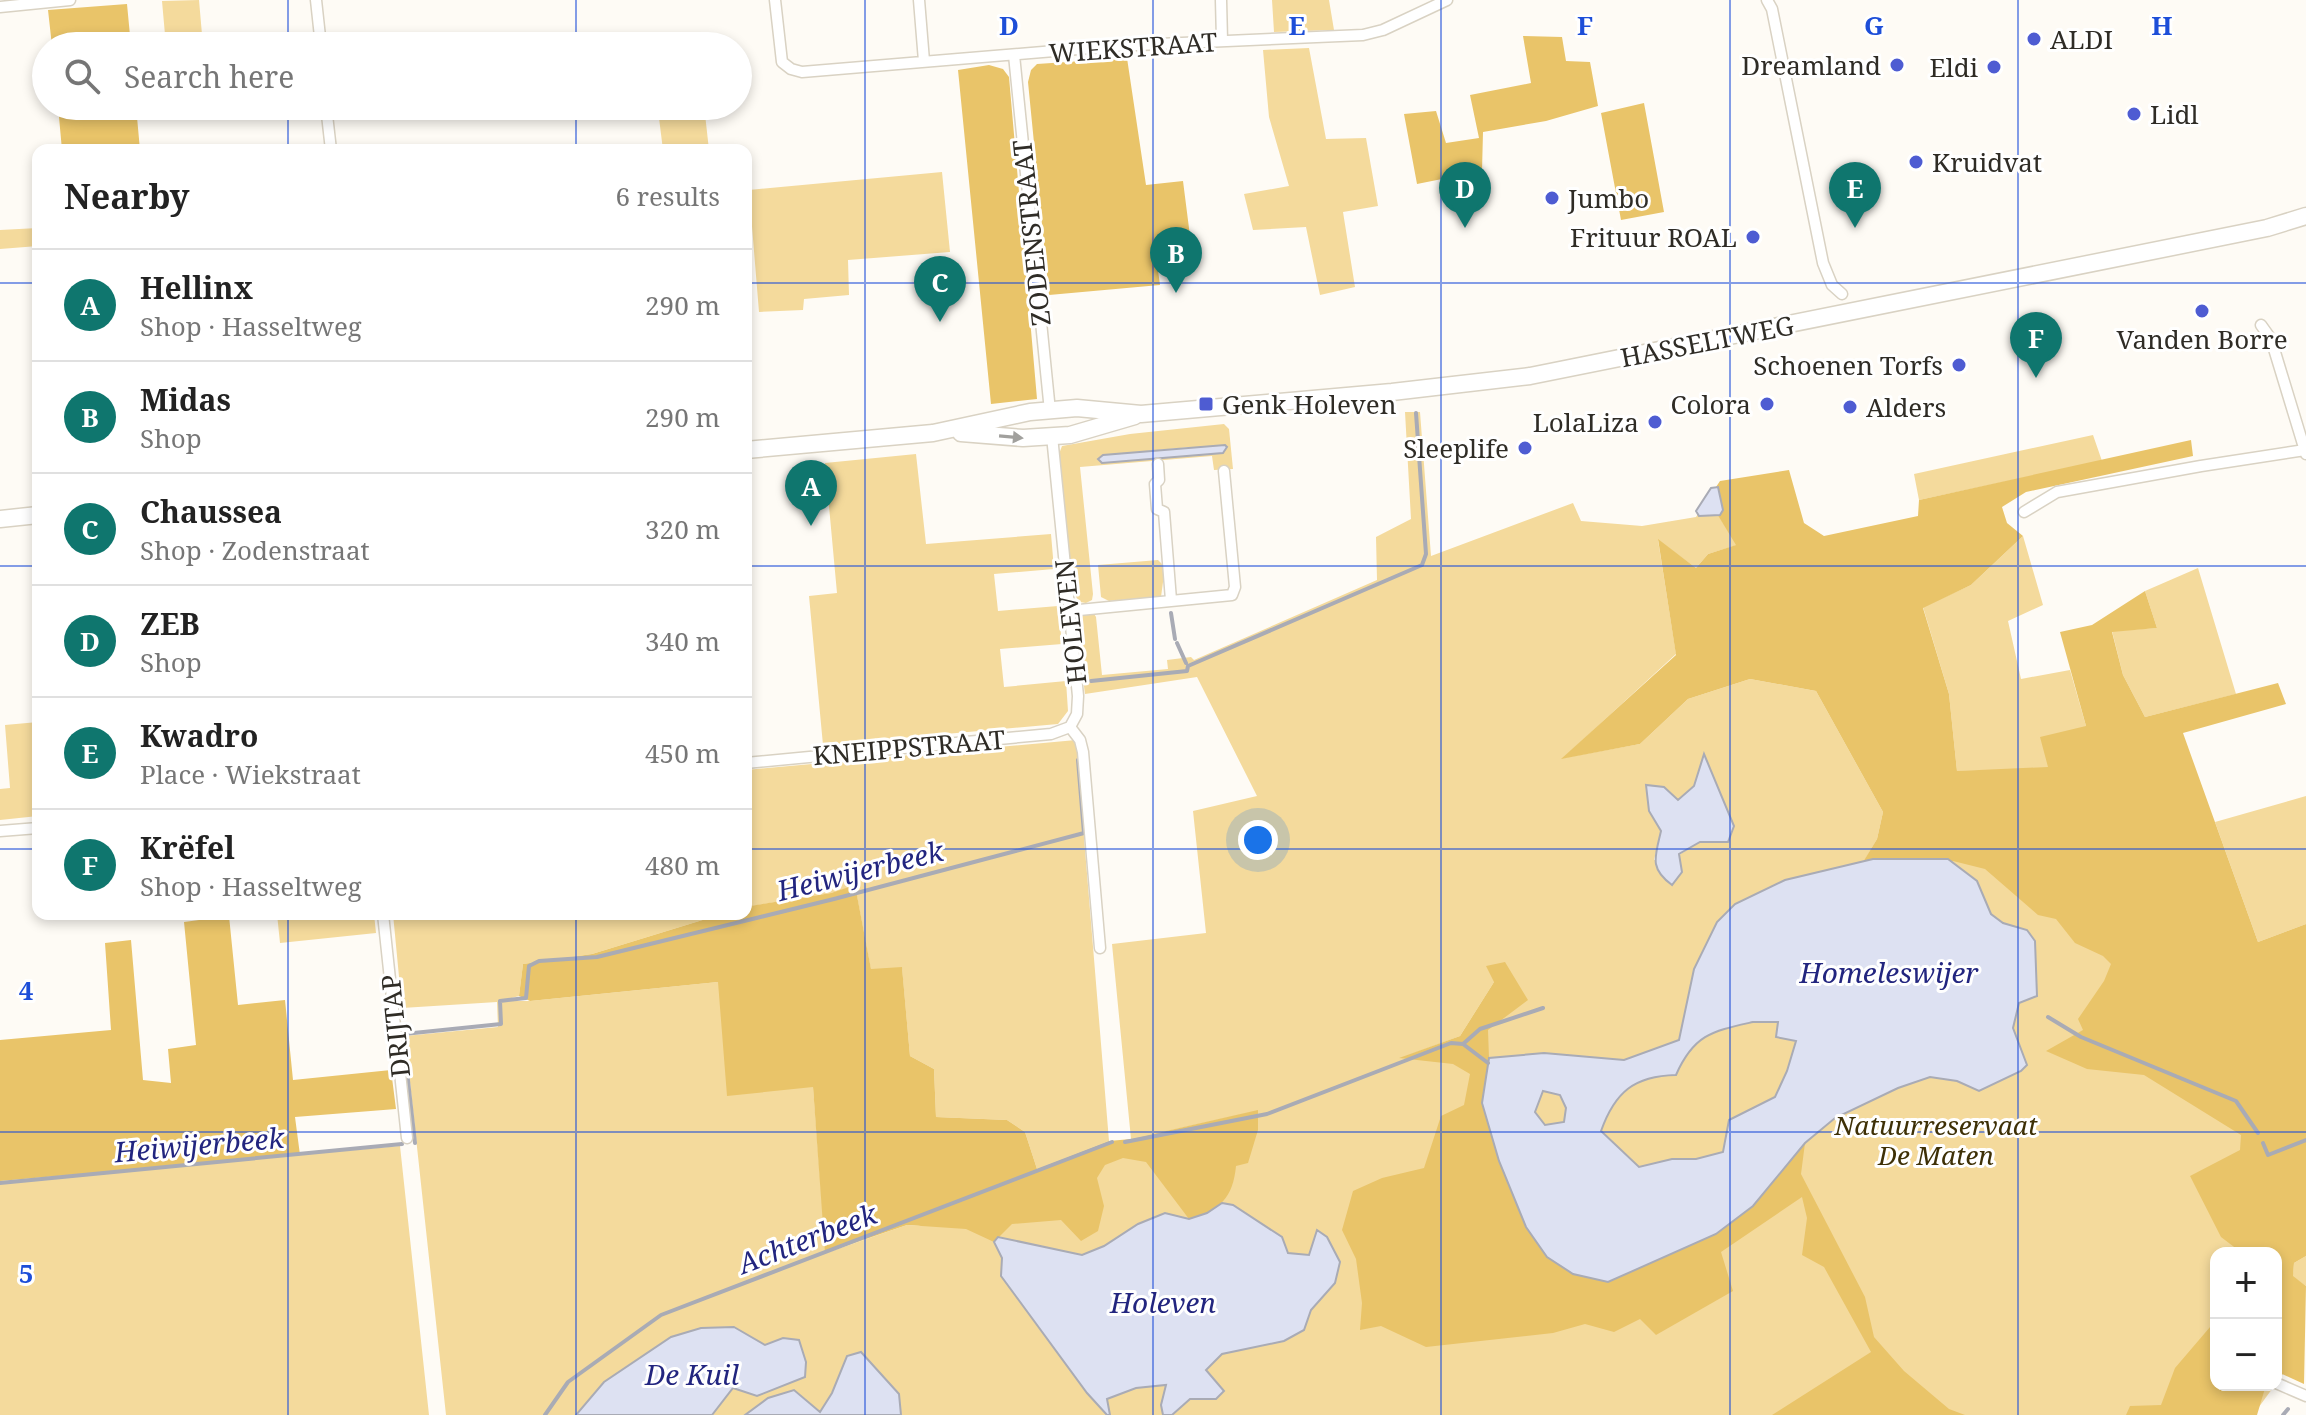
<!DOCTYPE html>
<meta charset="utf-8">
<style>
body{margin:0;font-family:"Noto Serif",serif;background:#f6f6f6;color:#222}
.controls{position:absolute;right:24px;bottom:24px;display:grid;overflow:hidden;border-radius:16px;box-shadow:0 4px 12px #0003}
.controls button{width:72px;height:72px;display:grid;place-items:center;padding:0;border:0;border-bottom:2px solid #e0e0e0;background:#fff;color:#222;font:40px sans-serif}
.you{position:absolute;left:1258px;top:840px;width:28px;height:28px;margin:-20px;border:6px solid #fff;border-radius:50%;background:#1a73e8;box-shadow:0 0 0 12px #1a73e833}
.badge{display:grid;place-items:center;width:52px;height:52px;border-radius:50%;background:#0f766e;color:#fff;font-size:26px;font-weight:700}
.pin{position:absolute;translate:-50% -66px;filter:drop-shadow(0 2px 4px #0008)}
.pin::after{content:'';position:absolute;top:42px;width:28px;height:24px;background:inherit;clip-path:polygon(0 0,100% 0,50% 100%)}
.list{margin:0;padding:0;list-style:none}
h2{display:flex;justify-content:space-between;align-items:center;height:104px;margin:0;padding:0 32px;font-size:34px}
h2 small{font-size:26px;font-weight:400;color:#767676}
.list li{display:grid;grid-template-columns:52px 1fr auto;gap:24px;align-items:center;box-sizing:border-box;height:112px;padding:0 32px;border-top:2px solid #e0e0e0}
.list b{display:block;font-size:30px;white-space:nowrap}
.list p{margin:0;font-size:26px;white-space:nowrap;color:#767676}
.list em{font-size:26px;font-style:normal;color:#767676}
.icon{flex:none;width:44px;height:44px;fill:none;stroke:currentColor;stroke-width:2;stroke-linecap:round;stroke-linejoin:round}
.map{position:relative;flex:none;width:2306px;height:1415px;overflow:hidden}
.search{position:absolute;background:#fff;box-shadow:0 4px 12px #0003;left:32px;top:32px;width:720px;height:88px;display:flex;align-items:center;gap:20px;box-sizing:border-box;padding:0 28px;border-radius:44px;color:#767676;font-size:30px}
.panel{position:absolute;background:#fff;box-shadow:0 4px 12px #0003;left:32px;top:144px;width:720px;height:776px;border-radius:16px}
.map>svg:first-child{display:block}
.green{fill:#f4da9c;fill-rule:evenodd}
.forest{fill:#e9c469}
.water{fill:#dde1f2;stroke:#a9abb5;stroke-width:2;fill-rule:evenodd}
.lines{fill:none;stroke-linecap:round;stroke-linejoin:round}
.stream{stroke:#a9abb5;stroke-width:4}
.street-casing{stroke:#d9d2c3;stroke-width:13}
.primary-casing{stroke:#d9d2c3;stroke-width:19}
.street{stroke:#fff;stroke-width:10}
.primary{stroke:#fff;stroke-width:16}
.oneway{fill:#a1a09d}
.grid{fill:none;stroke:#1d4ed8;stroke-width:2;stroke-opacity:0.55}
.poi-dot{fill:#4e5cd2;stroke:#fff;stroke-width:3}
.labels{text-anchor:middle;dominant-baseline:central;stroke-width:6;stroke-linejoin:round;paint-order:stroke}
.poi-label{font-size:26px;fill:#2f2c26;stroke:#fff;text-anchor:end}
.street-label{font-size:26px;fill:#2f2c26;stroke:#fff}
.park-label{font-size:26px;font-style:italic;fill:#3e3006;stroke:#fff}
.water-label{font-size:28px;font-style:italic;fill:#22257f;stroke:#fff}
.grid-label{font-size:26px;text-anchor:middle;font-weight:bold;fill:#1d4ed8;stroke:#fff;stroke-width:6;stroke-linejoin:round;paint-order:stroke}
</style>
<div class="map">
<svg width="2306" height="1415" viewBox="0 0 2306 1415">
<rect width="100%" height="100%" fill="#fefbf5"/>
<path class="green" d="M199,0L203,46H166L162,1Z
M1272,0H1329L1334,30L1274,32Z
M1309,48L1326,139L1366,138L1378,206L1343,212L1355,287L1320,295L1306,227L1253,230L1244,194L1289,186L1269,117L1263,50Z
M705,114L709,150H663L659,118Z
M942,172L950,252L848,260L849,295L804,299L803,310L759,312L749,190Z
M38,228V246L0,249V230Z
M1405,412H1420L1431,556L1573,503L1581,521L1642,526L1696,517L1708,499L1737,545L1708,554L1696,568L1658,540L1676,654L1563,758L1640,744L1688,699L1750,679L1816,691L1883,812L1877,839L1864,861L2023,770L1957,771L1949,694L1923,607L1971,585L2023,536L2043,605L2008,621L2021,679L2070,670L2086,726L2251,1133L2236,1189L2293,1274L2294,1263L2306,1256V1286L2296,1279L2297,1354L2276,1384V1253H2216V1385H2275L2253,1415H446L405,1036L498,1027L497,1002L402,1008L393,914H722L592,954L523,964L519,996L501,1001H530L718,982L813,1087L826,1253L907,1225L919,1226L1114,1154L1258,1125L1257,1111L1131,1139L1112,944L1206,933L1193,811L1257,796L1197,677L1085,694L1076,624L1081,615L1093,612L1096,617L1102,675L1168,669L1167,660L1191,657L1194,660L1377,580L1376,537L1411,519ZM1704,756L1717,788L1700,842L1679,855L1654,860L1661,831L1649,811L1677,801L1694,786ZM1494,982L1488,1030L1401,1058L1460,1036Z
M1224,424L1229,429L1233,469L1214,470L1212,456L1080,467L1093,594L1092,600L1086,603L1080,602L1073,593L1059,454L1062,446L1130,434ZM1191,447L1223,453L1103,463L1099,459L1103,455Z
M2093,435L2102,461L1919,500L1914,474Z
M916,454L926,544L1051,534L1054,569L994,574L998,611L1058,606L1062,644L1000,649L1004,687L1066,681L1068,711L1058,724L823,745L809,596L837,593L825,463Z
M1158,560L1165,567L1161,597L1109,601L1101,597L1098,565Z
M2198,568L2236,694L2145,717L2123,675L2112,631L2157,628L2145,591Z
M38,722V816L0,820V789L10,788L5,725Z
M1076,740L1109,1141L1037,1169L1025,1132L1007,1120L936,1117L934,1069L910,1056L902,968L871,970L855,886L831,893L746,907V770Z
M2306,796V924L2258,942L2215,822Z
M277,914H374L376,933L280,943Z
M400,1146L429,1415H0V1181Z"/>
<path class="forest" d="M127,4L131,46H52L48,10Z
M1523,36L1562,37L1566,61L1590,62L1598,106L1546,121L1483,132L1482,171L1417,184L1404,114L1436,111L1446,143L1479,138L1470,95L1531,83Z
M1127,58L1146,185L1183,181L1190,236L1154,241L1160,285L1049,295L1028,82L1031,70L1037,64Z
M989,65L1003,69L1009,77L1037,399L991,404L958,70Z
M1644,103L1664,212L1621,220L1601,113Z
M58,106H136L140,150H62Z
M2191,440L2193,456L2026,492L2002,507L2007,523L2023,536L1971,585L1923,608L1949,694L1957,771L2048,767L2040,737L2086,726L2060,632L2092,625L2145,591L2157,628L2112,632L2123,675L2145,717L2278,683L2286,704L2183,733L2258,942L2306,924V1256L2294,1263L2293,1276L2306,1286L2304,1384L2280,1373L2276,1377V1253H2242L2221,1237L2190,1176L2240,1150L2241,1135L2144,1075L2087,1069L2046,1051L2083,1030L2078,1019L2104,981L2111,964L2103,956L2075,943L2056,919L2038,915L1985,869L1953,861L1873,859L1863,862L1877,839L1883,812L1816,691L1750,679L1688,699L1640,744L1561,759L1676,655L1658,539L1696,568L1708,554L1736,545L1708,499L1720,481L1789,470L1804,523L1824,536L1918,516L1919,500Z
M855,885L871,969L902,967L910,1056L934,1069L936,1117L1007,1120L1025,1132L1037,1169L1109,1141L1131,1139L1258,1110V1130L1248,1163L1236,1166C1233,1198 1220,1210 1189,1219L1146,1162L1123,1158L1105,1165L1097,1178L1104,1206L1098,1231L1081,1241L1061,1220L1012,1224L994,1242L966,1229L907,1225L825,1253L813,1087L727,1096L718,982L530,1001L519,996L523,964L592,954L722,914H746V907L750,906L831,893Z
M229,916L238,1005L285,1000L293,1080L391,1070L396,1109L295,1117L300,1155L0,1181V1040L111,1030L105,943L131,940L143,1080L171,1083L168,1049L196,1045L184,922Z
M1505,962L1528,1000L1488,1030L1489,1058L1482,1103L1716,1234L1753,1206L1805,1143L1801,1174L1865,1297L1874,1337L1904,1371L1949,1409L1965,1415H1772L1871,1352L1824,1267L1802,1255L1807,1218L1802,1197L1721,1252L1733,1291L1656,1335L1640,1319L1614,1332L1585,1324L1553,1333L1426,1347L1381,1326L1360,1330L1362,1303L1356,1259L1342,1230L1353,1191L1382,1178L1424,1168L1441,1116L1464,1105L1470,1074L1453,1064L1399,1058L1460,1036L1494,982L1486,966Z
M2216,1320V1385H2266L2257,1415H2126L2130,1406L2161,1405L2175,1368Z"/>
<path class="water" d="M1225,445L1227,447L1223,453L1102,463L1098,459L1103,455Z
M1718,487L1723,510L1720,515L1699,516L1696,511L1711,488Z
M1704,754L1734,826L1728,842H1700L1679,854L1682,872L1672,885C1649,868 1655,857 1661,831L1649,811L1646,785L1664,787L1678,800L1694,786Z
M1873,859H1948L1977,881L1991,914L2003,923L2027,930L2035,941L2037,996L2019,1003L2013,1028L2027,1065L2021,1071L1979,1091L1957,1081L1930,1077L1898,1088L1835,1118L1805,1143L1753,1206L1716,1234L1608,1282L1573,1274L1547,1257L1526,1227L1499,1161L1482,1103L1489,1058L1544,1053L1624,1060L1679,1040L1694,969L1717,922L1735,904L1785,880ZM1753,1022H1778L1776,1037L1796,1041L1787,1071L1775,1097L1729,1120L1723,1152L1696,1159H1672L1639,1167L1601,1131C1615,1092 1634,1076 1676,1075C1694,1034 1713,1031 1753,1022ZM1543,1091L1560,1095L1566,1108L1564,1122L1545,1125L1535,1112Z
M1222,1203L1233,1205L1282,1237L1288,1253L1309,1255L1317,1230L1327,1237L1340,1262L1335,1283L1311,1310L1304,1330L1284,1341L1222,1354L1206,1370L1224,1391L1216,1399H1190L1172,1415H1163L1161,1405L1166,1385L1136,1388L1107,1399L1110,1415H1107L1087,1393L1001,1276L1002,1258L994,1242L998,1237L1082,1255L1104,1246L1138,1224L1165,1213L1189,1219L1207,1213Z
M734,1327L765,1345L783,1338L799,1340L806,1362L805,1377L757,1396L733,1388L712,1415H576L604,1382L671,1337L701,1328Z
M861,1352L899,1394L901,1415H745L768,1398L794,1390L820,1412L832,1393L847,1356Z"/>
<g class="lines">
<path class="stream" d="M1171,613L1175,639
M1177,643L1186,663
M1091,681L1187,671L1188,666L1422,565L1426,554L1416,413
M2048,1017L2081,1037L2236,1101L2258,1133
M402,1027L415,1143
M404,1034L501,1024L500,1001L526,998L529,966L539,961L597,957L834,899L1084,833L1078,760
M1463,1044L1480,1029L1543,1008
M1125,1142L1267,1114L1451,1043L1463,1044L1488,1063
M2263,1143L2268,1155L2306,1140
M0,1183L402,1144
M545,1415L568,1382L661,1315L1112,1142
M2283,1415L2288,1409"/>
<g class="street-casing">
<path id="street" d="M316,0L321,46
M775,0L782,62L791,69L802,72L1114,46L1363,35L1383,30L1447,0
M919,0L924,61
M1221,0L1222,40
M1767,0L1772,9L1823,263L1832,285L1842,294
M0,7L70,0
M1014,55L1050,411
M326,106L331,150
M2261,325L2271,339L2306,454
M1052,436L1078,696L1077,714L1070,727
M1158,464L1159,480L1155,484L1157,509L1164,512L1171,600
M2024,512L2057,492L2201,466L2305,450
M1069,611L1232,595L1235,587L1224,471
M1070,727L1080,740L1083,752L1100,948
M746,763L1051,734L1070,727
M0,831L38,828
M383,914L407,1138
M2276,1383L2306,1396"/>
</g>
<g class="primary-casing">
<path id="primary" d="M961,433L1023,438L1070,435L1135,416
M746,450L933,433L1030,412L1077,408L1141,414L1392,392L1530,376L2267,228L2306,216
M0,519L38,515"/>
</g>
<use href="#street" class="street"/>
<use href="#primary" class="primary"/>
</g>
<defs><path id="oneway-solid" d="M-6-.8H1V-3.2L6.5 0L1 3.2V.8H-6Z" transform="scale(2)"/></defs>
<use class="oneway" href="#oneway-solid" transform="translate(1011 437) rotate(5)"/>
<path class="grid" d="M288,0V46M576,0V46M865,0V1415M1153,0V1415M1441,0V1415M1730,0V1415M2018,0V1415M288,106V150M576,106V150M0,283H38M746,283H2306M0,566H38M746,566H2306M0,849H38M746,849H2306M288,914V1415M576,914V1415M0,1132H2306"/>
<g class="poi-dot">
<circle cx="2034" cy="39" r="8"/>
<circle cx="1897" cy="65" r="8"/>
<circle cx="1994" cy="67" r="8"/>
<circle cx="2134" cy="114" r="8"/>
<circle cx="1916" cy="162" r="8"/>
<circle cx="1552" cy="198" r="8"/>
<circle cx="1753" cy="237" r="8"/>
<circle cx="2202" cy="311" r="8"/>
<circle cx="1959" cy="365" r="8"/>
<rect x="1198" y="396" width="16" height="16" rx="4"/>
<circle cx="1767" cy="404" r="8"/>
<circle cx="1850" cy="407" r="8"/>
<circle cx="1655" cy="422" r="8"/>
<circle cx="1525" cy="448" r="8"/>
</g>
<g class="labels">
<g class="poi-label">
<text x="2050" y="39" text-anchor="start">ALDI</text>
<text x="1881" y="65">Dreamland</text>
<text x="1978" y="67">Eldi</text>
<text x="2150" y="114" text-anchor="start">Lidl</text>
<text x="1932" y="162" text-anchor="start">Kruidvat</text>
<text x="1568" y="198" text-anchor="start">Jumbo</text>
<text x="1737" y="237">Frituur ROAL</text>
<text x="2202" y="339" text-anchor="middle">Vanden Borre</text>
<text x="1943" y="365">Schoenen Torfs</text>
<text x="1222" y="404" text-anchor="start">Genk Holeven</text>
<text x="1751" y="404">Colora</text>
<text x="1866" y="407" text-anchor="start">Alders</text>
<text x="1639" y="422">LolaLiza</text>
<text x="1509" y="448">Sleeplife</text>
</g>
<g class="street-label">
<text transform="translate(1133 47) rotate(-4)">WIEKSTRAAT</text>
<text transform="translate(1031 233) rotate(-96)">ZODENSTRAAT</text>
<text transform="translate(1707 341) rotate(-11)">HASSELTWEG</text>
<text transform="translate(1070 622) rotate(-96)">HOLEVEN</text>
<text transform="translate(909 747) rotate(-5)">KNEIPPSTRAAT</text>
<text transform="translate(395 1026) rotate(-96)">DRIJTAP</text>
</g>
<g class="park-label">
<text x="1936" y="1125">Natuurreservaat<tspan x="1936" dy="30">De Maten</tspan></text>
</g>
<g class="water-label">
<text transform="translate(860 870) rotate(-14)">Heiwijerbeek</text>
<text x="1889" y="972">Homeleswijer</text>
<text transform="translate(199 1144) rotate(-5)">Heiwijerbeek</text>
<text transform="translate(807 1238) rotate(-21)">Achterbeek</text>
<text x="1163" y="1302">Holeven</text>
<text x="692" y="1374">De Kuil</text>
</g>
</g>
<g class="grid-label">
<text x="1009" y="35">D</text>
<text x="1297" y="35">E</text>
<text x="1585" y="35">F</text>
<text x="1874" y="35">G</text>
<text x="2162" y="35">H</text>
<text x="26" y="1000">4</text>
<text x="26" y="1283">5</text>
</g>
</svg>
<div class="controls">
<button>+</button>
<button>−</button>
</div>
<div class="you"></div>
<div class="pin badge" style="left:811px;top:526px">A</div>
<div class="pin badge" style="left:1176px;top:293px">B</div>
<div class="pin badge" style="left:940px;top:322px">C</div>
<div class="pin badge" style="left:1465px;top:228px">D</div>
<div class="pin badge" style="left:1855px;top:228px">E</div>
<div class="pin badge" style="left:2036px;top:378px">F</div>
<div class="search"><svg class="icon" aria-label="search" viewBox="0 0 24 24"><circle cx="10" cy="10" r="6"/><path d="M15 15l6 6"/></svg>Search here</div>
<section class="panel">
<h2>Nearby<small>6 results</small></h2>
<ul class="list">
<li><span class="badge">A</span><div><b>Hellinx</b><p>Shop · Hasseltweg</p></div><em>290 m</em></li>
<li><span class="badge">B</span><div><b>Midas</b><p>Shop</p></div><em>290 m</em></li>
<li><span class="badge">C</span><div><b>Chaussea</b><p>Shop · Zodenstraat</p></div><em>320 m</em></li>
<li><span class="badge">D</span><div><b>ZEB</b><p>Shop</p></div><em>340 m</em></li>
<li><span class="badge">E</span><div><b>Kwadro</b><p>Place · Wiekstraat</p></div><em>450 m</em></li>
<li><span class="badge">F</span><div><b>Krëfel</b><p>Shop · Hasseltweg</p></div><em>480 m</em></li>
</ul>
</section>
</div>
